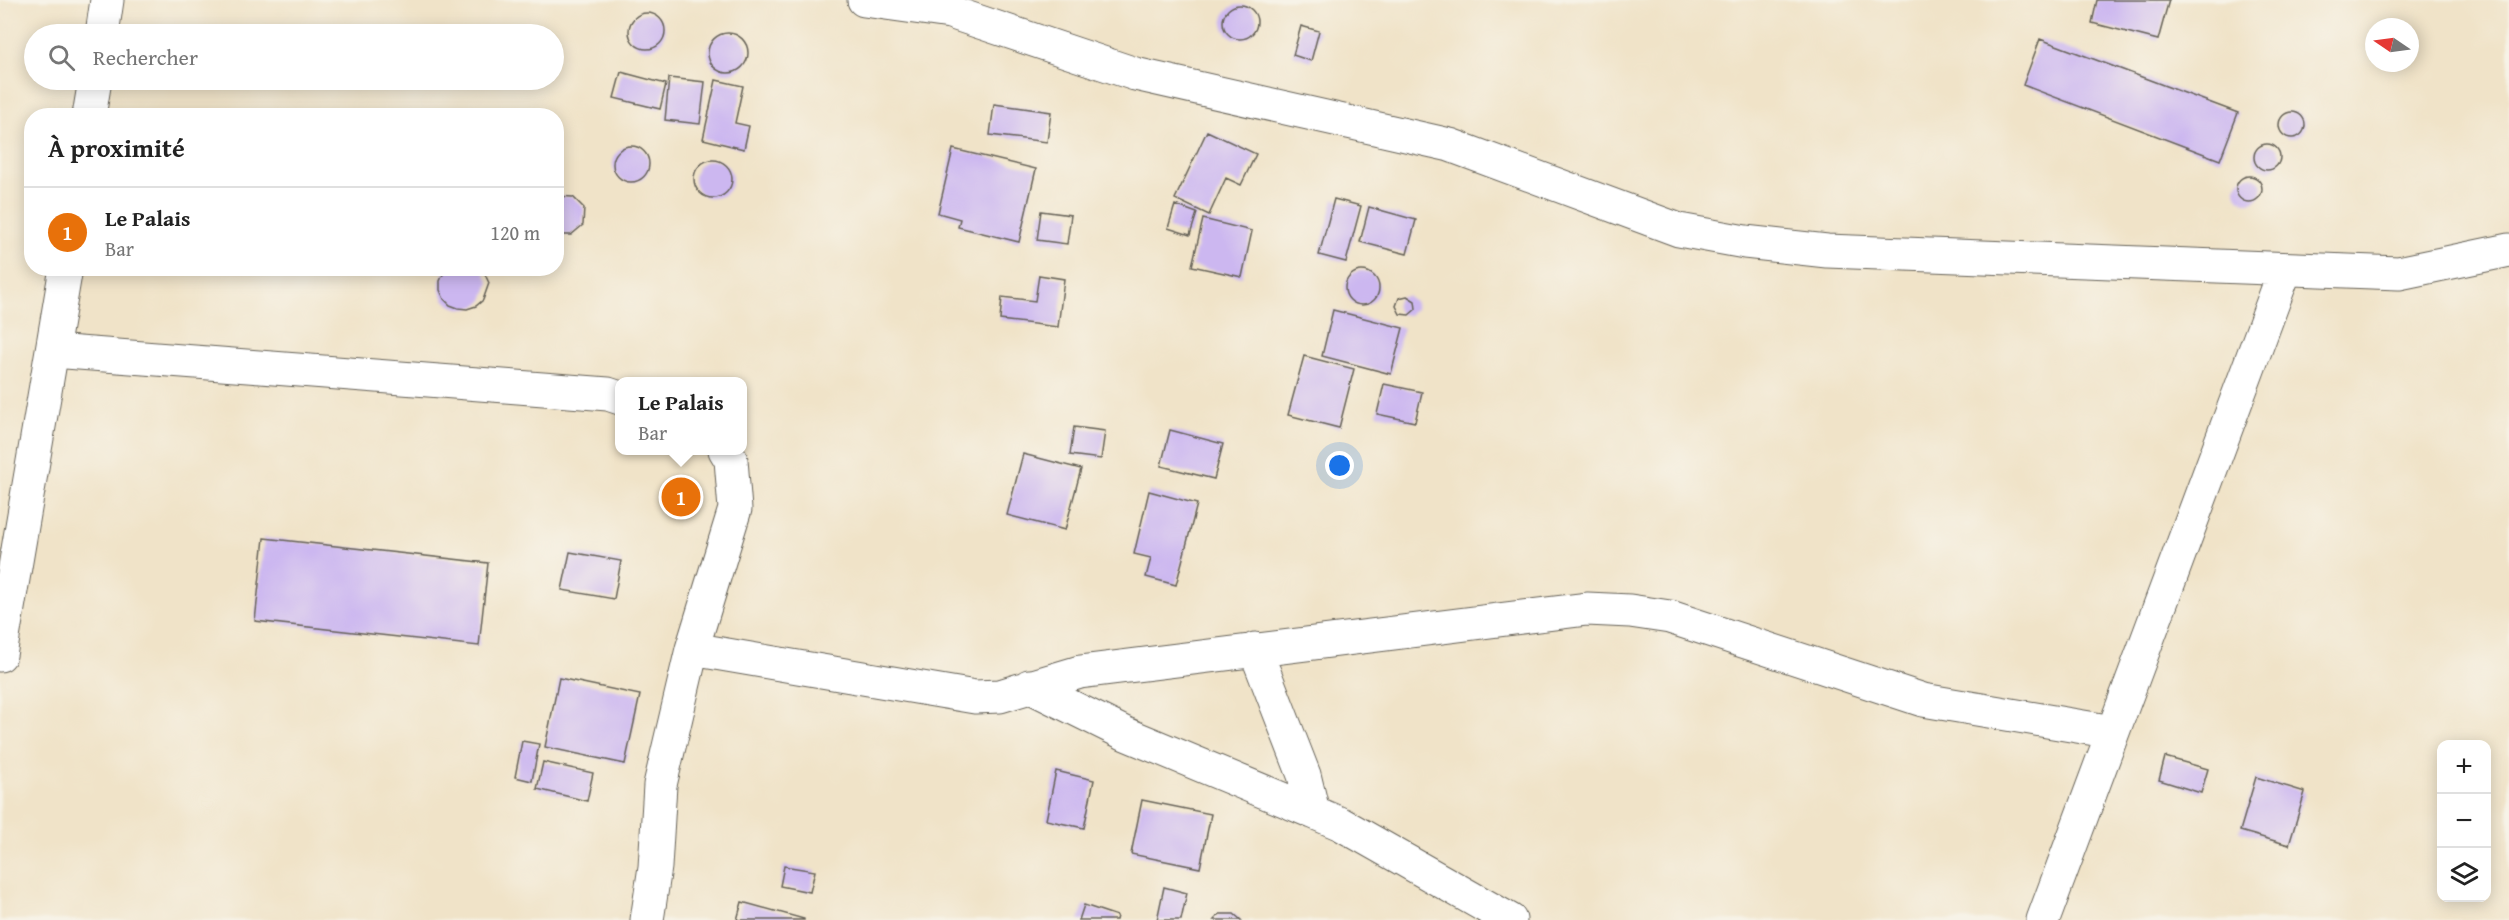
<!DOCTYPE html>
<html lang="fr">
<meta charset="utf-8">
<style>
body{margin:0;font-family:"Gentium Book Plus",serif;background:#f2f2f2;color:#222}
.controls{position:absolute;right:18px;bottom:18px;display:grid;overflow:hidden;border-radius:12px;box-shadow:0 3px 15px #0003}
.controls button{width:54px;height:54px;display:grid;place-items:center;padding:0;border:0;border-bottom:2px solid #e0e0e0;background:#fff;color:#222;font:30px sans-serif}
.compass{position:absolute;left:2365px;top:18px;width:54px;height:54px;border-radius:50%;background:#fff;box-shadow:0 3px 15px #0003;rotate:283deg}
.you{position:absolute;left:1340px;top:466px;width:21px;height:21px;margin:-15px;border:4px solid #fff;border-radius:50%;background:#1a73e8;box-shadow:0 0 0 9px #1a73e833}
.badge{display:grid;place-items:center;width:39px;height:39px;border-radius:50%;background:#d1495b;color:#fff;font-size:20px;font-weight:700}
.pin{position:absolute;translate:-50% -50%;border:3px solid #fff;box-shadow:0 2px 6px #0006}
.popup{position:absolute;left:615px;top:377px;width:132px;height:78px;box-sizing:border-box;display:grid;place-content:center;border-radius:12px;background:#fff;filter:drop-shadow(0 2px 4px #0005);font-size:20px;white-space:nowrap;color:#767676}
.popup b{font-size:22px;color:#222}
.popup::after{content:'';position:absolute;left:50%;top:100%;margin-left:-12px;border:12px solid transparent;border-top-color:#fff}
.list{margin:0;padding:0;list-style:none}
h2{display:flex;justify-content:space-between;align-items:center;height:78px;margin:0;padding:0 24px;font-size:26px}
h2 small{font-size:20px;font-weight:400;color:#767676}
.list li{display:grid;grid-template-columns:39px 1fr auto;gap:18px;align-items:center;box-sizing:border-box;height:90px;padding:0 24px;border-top:2px solid #e0e0e0}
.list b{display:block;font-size:22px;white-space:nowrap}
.list p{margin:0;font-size:20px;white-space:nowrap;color:#767676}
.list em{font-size:20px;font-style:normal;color:#767676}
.icon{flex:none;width:33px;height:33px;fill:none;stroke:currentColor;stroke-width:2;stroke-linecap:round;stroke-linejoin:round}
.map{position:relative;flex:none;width:2509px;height:920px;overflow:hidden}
.search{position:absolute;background:#fff;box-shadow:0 3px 15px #0003;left:24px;top:24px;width:540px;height:66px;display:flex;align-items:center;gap:15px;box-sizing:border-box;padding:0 21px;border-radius:33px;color:#767676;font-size:22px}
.panel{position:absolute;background:#fff;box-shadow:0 3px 15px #0003;left:24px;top:108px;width:540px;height:168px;border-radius:24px}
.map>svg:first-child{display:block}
.building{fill:#ccb7f0}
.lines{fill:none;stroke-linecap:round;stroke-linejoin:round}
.minor-casing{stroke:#666258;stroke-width:35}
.highway-casing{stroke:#666258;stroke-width:35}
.minor{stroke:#fff;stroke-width:33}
.highway{stroke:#fff;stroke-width:33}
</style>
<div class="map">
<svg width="2509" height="920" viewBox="0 0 2509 920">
<rect width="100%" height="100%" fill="#f7f3e8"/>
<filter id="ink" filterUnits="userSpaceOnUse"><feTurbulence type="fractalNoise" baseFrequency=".0167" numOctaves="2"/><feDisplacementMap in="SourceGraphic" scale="12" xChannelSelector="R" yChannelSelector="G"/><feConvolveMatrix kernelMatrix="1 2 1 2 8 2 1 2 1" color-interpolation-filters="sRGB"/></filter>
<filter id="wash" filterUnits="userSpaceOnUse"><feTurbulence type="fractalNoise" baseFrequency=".008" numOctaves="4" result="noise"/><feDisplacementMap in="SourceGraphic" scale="24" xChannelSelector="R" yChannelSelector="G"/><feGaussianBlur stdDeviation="1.35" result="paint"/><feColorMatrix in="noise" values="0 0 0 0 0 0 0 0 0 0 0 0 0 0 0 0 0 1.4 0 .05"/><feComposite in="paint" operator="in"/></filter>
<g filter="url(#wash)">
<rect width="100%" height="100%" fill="#f0e3c8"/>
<g id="blocks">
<path class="building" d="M2097,0H2169L2158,40L2092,23Z
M1223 22a17 17 0 1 1 34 0a17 17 0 1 1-34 0Z
M629 31a18 18 0 1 1 36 0a18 18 0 1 1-36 0Z
M1301,26L1319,31L1311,61L1293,55Z
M708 53a20 20 0 1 1 40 0a20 20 0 1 1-40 0Z
M2040,39L2238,113L2220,160L2023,85Z
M621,72L666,84L660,109L614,98Z
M669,78L705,82L700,124L665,120Z
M716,80L743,86L735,123L749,126L744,149L703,139Z
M994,104L1051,112L1047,142L990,135Z
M2279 125a13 13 0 1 1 26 0a13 13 0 1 1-26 0Z
M1207,131L1256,154L1241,185L1226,178L1209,215L1175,199Z
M2254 157a13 13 0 1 1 26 0a13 13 0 1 1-26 0Z
M613 164a18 18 0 1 1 36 0a18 18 0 1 1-36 0Z
M953,149L1036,169L1019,242L958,227L960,219L938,213Z
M694 179a19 19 0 1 1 38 0a19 19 0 1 1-38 0Z
M2236 189a13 13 0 1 1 26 0a13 13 0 1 1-26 0Z
M556,196L573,197L584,208L583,225L571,235H556Z
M1334,199L1361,206L1346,262L1319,255Z
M1175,205L1197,213L1190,235L1168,228Z
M1369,207L1416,220L1407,254L1360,242Z
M1041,211L1071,215L1067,244L1037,240Z
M1203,219L1252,231L1242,277L1192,266Z
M446,268H482L489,283L483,300L476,306L467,309L458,308L450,305L444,299L440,290V281Z
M1345 288a17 17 0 1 1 34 0a17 17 0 1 1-34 0Z
M1039,275L1064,279L1058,327L1000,320L1002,297L1035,301Z
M1407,296L1415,301L1416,309L1409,315L1400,314L1396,306L1399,298Z
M1333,310L1403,328L1391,374L1322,356Z
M1304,356L1354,369L1339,428L1288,415Z
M1384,384L1422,392L1415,422L1377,414Z
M1074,427L1105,431L1101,459L1070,455Z
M1170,430L1223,444L1214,479L1161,466Z
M1023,454L1081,469L1065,530L1007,515Z
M1149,491L1197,504L1176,585L1146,577L1151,558L1134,554Z
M264,538L488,563L479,646L255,621Z
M570,552L621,561L614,599L562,590Z
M559,678L640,695L625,764L545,747Z
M522,741L539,744L532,781L515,777Z
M2165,757L2208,769L2201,793L2159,780Z
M543,762L593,773L587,801L537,789Z
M1056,771L1094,780L1084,828L1046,820Z
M2256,777L2305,792L2289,845L2240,831Z
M1142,800L1211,814L1200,868L1131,854Z
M784,866L815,871L810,892L780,886Z
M1164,887L1187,893L1181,920H1157Z
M742,902L804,919V920H737Z
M1084,905L1117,916L1116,920H1079Z
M1220,914H1234L1241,920H1214Z"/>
</g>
</g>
<g filter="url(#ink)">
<use href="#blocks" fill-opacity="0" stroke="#666258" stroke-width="1.5"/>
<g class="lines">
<g class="minor-casing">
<path id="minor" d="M864,0L950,12L1135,74L1450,145L1679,230L1745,242L1827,251L2399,273L2509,250
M53,351L608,394L620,398
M692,649L975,697L1000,696L1080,672L1587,609L1630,611L1670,617L1923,700L2113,732L2285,270
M1255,649L1304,775L1313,812L1341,824L1510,920
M1029,686L1126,734L1313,812
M647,920L655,867L660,785L692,649L735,509L731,460L725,450
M2043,920L2113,732"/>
</g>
<g class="highway-casing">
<path id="highway" d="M102,34L107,0
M89,116L95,80
M0,655L66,268"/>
</g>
<use href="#minor" class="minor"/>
<use href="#highway" class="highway"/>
</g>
</g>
</svg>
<div class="controls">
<button>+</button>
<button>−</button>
<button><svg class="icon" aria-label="layers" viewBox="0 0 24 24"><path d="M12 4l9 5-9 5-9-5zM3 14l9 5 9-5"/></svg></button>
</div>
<svg class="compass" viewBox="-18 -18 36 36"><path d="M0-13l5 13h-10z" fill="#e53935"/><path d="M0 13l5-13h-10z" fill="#767676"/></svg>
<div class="you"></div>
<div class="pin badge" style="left:681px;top:497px;background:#e8710a">1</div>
<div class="popup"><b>Le Palais</b>Bar</div>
<div class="search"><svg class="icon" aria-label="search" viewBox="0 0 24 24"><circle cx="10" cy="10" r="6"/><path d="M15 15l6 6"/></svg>Rechercher</div>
<section class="panel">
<h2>À proximité<small></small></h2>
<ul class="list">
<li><span class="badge" style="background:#e8710a">1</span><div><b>Le Palais</b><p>Bar</p></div><em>120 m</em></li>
</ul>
</section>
</div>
